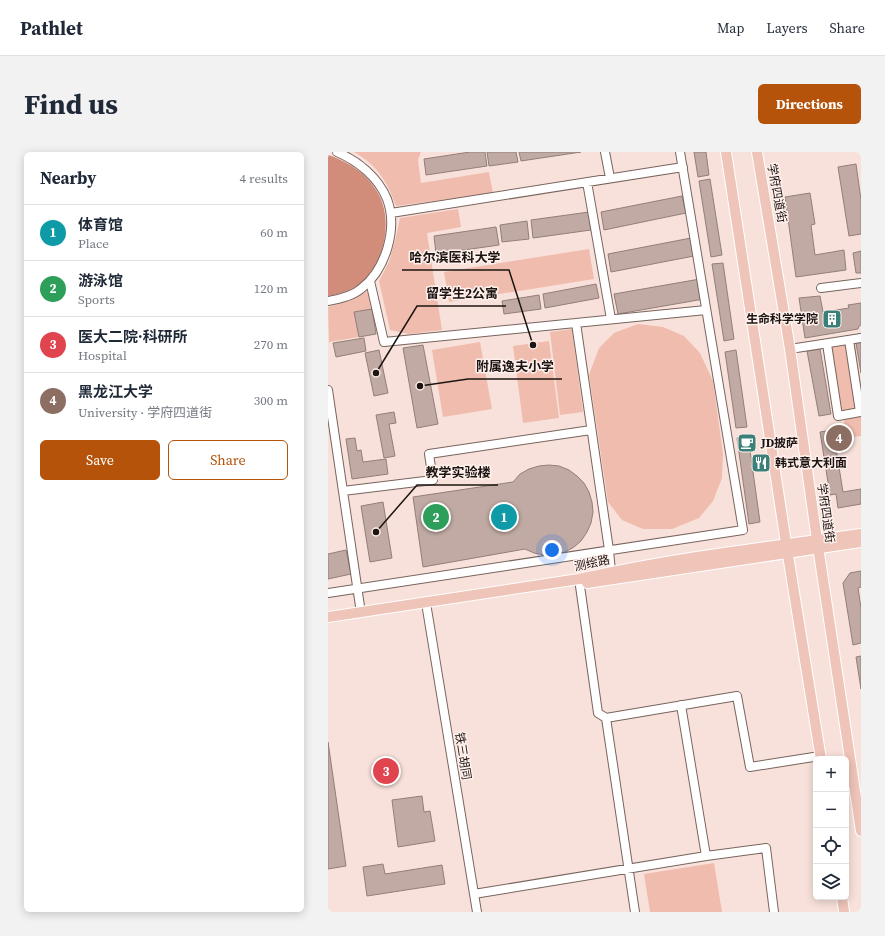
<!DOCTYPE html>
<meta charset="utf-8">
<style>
body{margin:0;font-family:"Source Serif 4","Noto Sans SC",serif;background:#f2f2f3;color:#1f2937}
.controls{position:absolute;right:12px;bottom:12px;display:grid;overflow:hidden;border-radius:6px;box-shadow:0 2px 10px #0003}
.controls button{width:36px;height:36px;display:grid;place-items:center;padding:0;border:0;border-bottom:1px solid #e0e1e3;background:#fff;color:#1f2937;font:20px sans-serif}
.you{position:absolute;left:224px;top:398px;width:14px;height:14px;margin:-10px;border:3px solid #fff;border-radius:50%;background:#1a73e8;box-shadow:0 0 0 6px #1a73e833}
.badge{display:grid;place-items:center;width:26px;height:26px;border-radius:50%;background:#b45309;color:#fff;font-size:13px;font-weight:700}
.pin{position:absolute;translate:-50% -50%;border:2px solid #fff;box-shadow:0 1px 4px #0006}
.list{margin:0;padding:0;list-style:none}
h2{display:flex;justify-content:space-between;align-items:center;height:52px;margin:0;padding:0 16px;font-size:17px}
h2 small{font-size:13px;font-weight:400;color:#747a83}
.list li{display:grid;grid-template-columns:26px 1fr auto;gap:12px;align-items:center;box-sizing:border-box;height:56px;padding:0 16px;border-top:1px solid #e0e1e3}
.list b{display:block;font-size:15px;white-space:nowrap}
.list p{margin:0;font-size:13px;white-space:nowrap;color:#747a83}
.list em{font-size:13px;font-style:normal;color:#747a83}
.actions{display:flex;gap:8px;padding:12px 16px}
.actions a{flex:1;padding:9px 0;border:1px solid #b45309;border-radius:6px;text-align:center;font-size:14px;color:#b45309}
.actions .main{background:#b45309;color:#fff}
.icon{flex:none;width:22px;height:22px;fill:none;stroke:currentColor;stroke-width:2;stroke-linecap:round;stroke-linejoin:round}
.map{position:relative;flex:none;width:533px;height:760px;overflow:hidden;border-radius:6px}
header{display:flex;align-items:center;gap:24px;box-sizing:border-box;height:56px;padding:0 20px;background:#fff;border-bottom:1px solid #e0e1e3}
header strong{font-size:19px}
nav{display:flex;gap:22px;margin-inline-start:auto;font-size:14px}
.intro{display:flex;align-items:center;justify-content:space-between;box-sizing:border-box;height:96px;padding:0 24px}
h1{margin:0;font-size:28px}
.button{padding:10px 18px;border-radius:6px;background:#b45309;color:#fff;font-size:14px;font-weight:700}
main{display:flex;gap:24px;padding:0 24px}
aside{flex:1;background:#fff;border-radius:6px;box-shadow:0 2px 10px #0003}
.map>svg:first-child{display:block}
.green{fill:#f0bcae}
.forest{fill:#d28c7a}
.building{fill:#c1aaa4;stroke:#937e78}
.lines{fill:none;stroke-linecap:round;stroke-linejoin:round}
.minor-casing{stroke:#78645e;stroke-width:10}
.major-casing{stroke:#fff;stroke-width:12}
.minor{stroke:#fff;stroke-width:8}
.major{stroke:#efc4b9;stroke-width:10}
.labels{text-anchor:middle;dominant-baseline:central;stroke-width:3;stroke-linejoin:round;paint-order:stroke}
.street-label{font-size:12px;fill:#1b1411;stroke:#fff0ec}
.poi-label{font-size:12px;font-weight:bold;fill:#1b1411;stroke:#fff0ec;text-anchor:start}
.leader{fill:none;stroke:#1b1411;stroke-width:1.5}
.callout-dot{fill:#1b1411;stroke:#fff0ec;stroke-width:1.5}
.callout-label{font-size:13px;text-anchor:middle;font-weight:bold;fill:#1b1411;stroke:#fff0ec;stroke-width:3;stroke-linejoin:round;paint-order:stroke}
</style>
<header>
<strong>Pathlet</strong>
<nav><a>Map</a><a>Layers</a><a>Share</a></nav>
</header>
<div class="intro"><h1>Find us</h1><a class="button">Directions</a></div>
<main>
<aside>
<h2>Nearby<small>4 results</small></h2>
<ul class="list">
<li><span class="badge" style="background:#0f9aa8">1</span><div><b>体育馆</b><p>Place</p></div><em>60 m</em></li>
<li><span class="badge" style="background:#2e9e5b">2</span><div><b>游泳馆</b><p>Sports</p></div><em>120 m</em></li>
<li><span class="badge" style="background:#e0444e">3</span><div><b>医大二院·科研所</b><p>Hospital</p></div><em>270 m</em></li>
<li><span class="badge" style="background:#8d6e63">4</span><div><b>黑龙江大学</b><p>University · 学府四道街</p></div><em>300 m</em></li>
</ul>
<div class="actions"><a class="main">Save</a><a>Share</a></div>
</aside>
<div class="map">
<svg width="533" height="760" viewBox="0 0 533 760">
<rect width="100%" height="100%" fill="#f8e1da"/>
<path class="green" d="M26,0H93L90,8L93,31L161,20L165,41L68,54C58,28 51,15 26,0Z
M130,57L133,75L99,81L114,178L81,182L62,178L51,129L61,110L67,89L72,66Z
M261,97L266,127L121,150L116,120Z
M40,139L44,157L27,160L31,185L1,190L0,155L18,150Z
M310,172L335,175L356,184L372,201L385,229L395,302L394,326L385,349L371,366L344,377H315L294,368L280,350L261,223L271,196L286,181Z
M244,177L255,260L232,263L222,180Z
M221,189L231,266L195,271L185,194Z
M152,190L164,257L115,265L104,198Z
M527,191L533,232V257L511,261L501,196Z
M533,259V284L517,286L516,269L523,263Z
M386,711L394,760H322L316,722Z"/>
<path class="forest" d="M0,3C16,8 33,18 43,31C61,52 61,81 51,106C48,112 45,120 41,125C30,135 15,142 0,144Z"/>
<path class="building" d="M142,0H157L159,14L98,23L96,7Z
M159,0H188L190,10L161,14Z
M191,0H253L193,9Z
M366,0H378L381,23L370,25Z
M528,12L533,48V82L521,84L510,15Z
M382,27L394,103L383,105L371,29Z
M482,41L487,72L483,73L487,103L516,98L518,118L468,125L457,45Z
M354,44L358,61L276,78L273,60Z
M261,60L263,78L205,86L203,68Z
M199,69L201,87L174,90L172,73Z
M168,75L171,93L108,102L106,84Z
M363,86L366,104L283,120L280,102Z
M533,99V121H528L525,101Z
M395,111L406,187L396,189L384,112Z
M372,127L376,147L290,162L286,142Z
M268,132L271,146L217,156L215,142Z
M211,143L213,157L176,162L174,149Z
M492,144L495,160L521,156L520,153L533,151V173L531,174L530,177L477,186L471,146Z
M44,157L48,182L31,185L26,160Z
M36,186L38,199L8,205L5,191Z
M533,190V221L528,191Z
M95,193L110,272L89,276L75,196Z
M492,197L503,262L491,264L479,199Z
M51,198L60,241L46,244L37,201Z
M408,198L419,275L408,276L397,200Z
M66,260L68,271L61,272L67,304L56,306L48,263Z
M505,278L515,340L533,337V352L510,356L508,342L502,343L492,280Z
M420,284L432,370L421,372L409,286Z
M27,286L29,299L33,298L35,310L58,307L60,322L24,327L18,287Z
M221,313L231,314L241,318L249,324L256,331L261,340L264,350L265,360L263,371L259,380L253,389L246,395L237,400L227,403H216L206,401L197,397L95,415L85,345L185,330L192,322L201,317L211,314Z
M55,350L64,406L42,410L33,354Z
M18,398L23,422L0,427V402Z
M533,419V435L530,436L533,456V491L525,493L515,431L522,421Z
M533,504V537L528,505Z
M0,590L18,714L0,717Z
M94,644L96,660L102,659L107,689L70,695L64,648Z
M55,712L57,722L114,713L117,732L39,744L35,715Z"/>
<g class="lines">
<g class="minor-casing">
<path id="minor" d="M277,0L282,26
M259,30L283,167
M63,61L355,15
M42,129L56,190L378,158
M493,136L533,131
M0,149C12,147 25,144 34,136C58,117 70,76 59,47C50,25 30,9 9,0
M248,171L281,398L283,420
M499,192L510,264L532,260L521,188
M462,197L533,186
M0,238L33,461
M15,339L105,328L101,302L263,278
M251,427L270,561L278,566L307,760
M0,441L415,378L352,0
M98,451L149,760
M353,553L378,704L438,696L446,760
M278,566L409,544L422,615L492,604
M146,742L378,704"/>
</g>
<g class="major-casing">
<path id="major" d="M398,0L458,391L493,607
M429,0L462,197L489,388L533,679
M259,431L533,390
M0,465L251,427C344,406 439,395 533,382
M514,745L516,760"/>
</g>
<use href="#minor" class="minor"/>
<use href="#major" class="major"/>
</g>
<defs>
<g id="building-square" transform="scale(1)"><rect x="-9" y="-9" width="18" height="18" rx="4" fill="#3a8078" stroke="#fff0ec"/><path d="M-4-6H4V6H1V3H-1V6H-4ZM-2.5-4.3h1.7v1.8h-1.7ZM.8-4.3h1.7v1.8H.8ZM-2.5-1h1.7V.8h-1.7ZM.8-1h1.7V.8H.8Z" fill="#fff"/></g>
<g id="cafe-square" transform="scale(1)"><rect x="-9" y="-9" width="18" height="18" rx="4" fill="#3a8078" stroke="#fff0ec"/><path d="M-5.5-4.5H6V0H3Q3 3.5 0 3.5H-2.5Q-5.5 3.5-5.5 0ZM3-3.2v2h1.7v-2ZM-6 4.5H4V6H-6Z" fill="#fff"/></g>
<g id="restaurant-square" transform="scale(1)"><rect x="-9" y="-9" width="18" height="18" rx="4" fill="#3a8078" stroke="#fff0ec"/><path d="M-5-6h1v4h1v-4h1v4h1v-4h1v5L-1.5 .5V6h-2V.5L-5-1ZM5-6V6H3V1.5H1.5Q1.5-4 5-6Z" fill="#fff"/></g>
</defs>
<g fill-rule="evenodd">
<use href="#building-square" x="504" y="167"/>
<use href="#cafe-square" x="419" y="291"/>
<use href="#restaurant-square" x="433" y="311"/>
</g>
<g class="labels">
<g class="street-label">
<text transform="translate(449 41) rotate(80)">学府四道街</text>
<text transform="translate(498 361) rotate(82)">学府四道街</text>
<text transform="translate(264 411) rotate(-12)">测绘路</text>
<text transform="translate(135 604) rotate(81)">铁三胡同</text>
</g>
<g class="poi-label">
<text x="490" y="167" text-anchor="end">生命科学学院</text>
<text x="433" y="291">JD披萨</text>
<text x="447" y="311">韩式意大利面</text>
</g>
</g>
<path class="leader" d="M205 193L181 118H74M48 221L89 154H178M92 234L140 227H234M48 380L89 333H170"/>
<g class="callout-dot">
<circle cx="205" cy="193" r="4"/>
<circle cx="48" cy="221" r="4"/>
<circle cx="92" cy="234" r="4"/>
<circle cx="48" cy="380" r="4"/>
</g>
<g class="callout-label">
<text x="127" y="110">哈尔滨医科大学</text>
<text x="134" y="146">留学生2公寓</text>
<text x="187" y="219">附属逸夫小学</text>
<text x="130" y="325">教学实验楼</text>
</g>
</svg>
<div class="controls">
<button>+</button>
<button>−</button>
<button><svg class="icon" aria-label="locate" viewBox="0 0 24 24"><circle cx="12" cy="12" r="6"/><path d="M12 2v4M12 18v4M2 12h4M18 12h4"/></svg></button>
<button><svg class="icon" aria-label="layers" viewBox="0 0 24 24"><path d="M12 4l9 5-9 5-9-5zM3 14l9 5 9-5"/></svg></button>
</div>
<div class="you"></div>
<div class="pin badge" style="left:176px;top:365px;background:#0f9aa8">1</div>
<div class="pin badge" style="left:108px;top:365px;background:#2e9e5b">2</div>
<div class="pin badge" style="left:58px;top:619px;background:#e0444e">3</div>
<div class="pin badge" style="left:511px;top:286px;background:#8d6e63">4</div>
</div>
</main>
